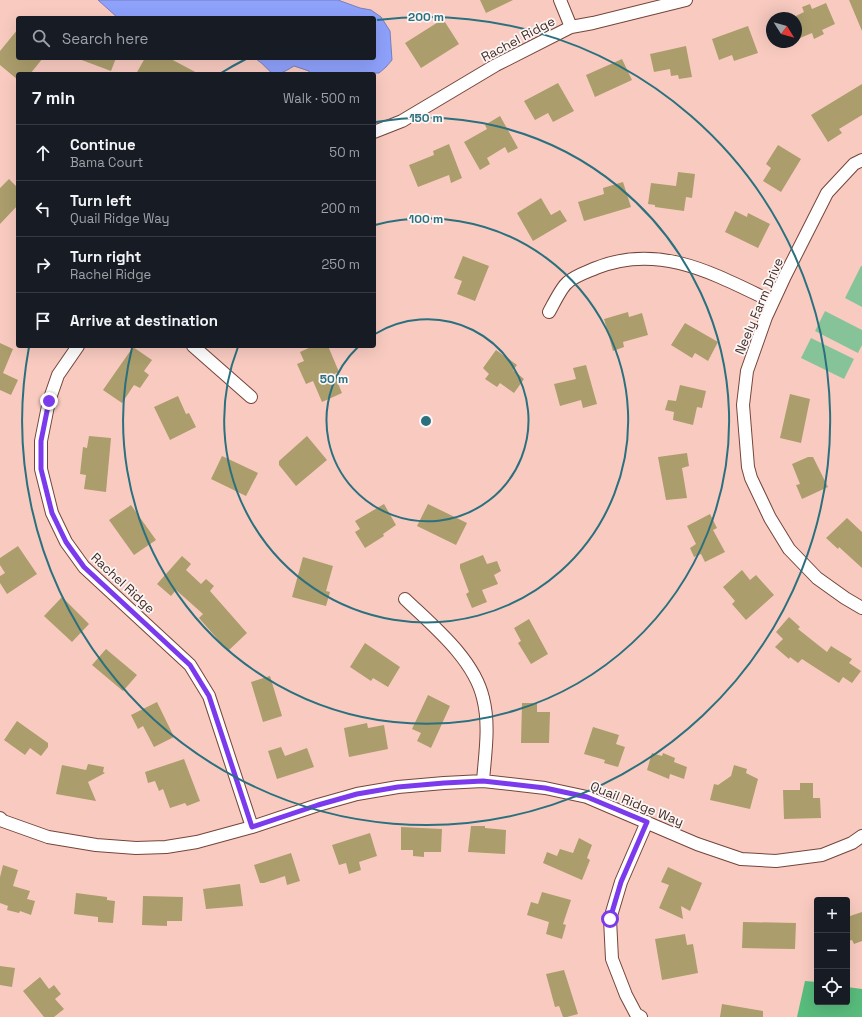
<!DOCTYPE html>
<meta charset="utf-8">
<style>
body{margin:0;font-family:"Space Grotesk",sans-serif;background:#20242c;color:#f1f3f6}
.controls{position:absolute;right:12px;bottom:12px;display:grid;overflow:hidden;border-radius:4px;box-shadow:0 4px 16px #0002}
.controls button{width:36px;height:36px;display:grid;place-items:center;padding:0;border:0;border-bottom:1px solid #363941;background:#171b24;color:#f1f3f6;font:20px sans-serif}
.compass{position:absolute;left:766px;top:12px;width:36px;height:36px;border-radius:50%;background:#171b24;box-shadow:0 4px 16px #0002;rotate:127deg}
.stop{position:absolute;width:12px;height:12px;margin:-9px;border:3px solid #7c3aed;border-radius:50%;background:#fff}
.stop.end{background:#7c3aed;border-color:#fff;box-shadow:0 1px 4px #0008}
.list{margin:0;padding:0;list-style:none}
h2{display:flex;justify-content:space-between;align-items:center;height:52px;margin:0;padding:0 16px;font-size:17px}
h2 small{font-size:13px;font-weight:400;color:#9ea1a6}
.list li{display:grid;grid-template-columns:26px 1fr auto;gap:12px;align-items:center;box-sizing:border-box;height:56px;padding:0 16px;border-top:1px solid #363941}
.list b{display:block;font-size:15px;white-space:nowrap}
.list p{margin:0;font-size:13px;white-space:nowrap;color:#9ea1a6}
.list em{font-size:13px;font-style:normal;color:#9ea1a6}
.icon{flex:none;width:22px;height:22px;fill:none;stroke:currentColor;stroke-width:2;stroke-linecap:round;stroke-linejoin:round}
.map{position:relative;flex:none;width:862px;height:1017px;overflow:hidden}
.search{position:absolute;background:#171b24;box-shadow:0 4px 16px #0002;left:16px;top:16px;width:360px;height:44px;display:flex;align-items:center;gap:10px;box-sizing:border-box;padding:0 14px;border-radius:4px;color:#9ea1a6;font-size:15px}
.panel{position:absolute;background:#171b24;box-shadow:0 4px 16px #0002;left:16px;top:72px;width:360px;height:276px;border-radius:4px}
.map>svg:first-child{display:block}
.green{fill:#87c399}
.forest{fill:#58bc7c}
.water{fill:#8ea1fb;stroke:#787ebc}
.building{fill:#ab9d6c}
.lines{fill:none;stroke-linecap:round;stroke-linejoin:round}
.street-casing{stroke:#74453a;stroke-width:14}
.street{stroke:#fff;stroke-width:12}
.route{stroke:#7c3aed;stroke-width:5}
.ring{fill:none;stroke:#2a707e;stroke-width:2}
.labels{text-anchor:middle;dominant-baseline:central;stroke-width:3.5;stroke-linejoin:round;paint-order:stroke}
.street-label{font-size:13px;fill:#432d28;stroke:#fcf6f5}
.centre{fill:#2a707e;stroke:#fcf6f5;stroke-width:2}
.ring-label{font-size:12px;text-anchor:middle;font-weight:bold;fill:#2a707e;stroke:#fcf6f5;stroke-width:3.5;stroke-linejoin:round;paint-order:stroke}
</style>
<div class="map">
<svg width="862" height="1017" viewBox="0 0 862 1017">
<rect width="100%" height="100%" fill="#f9cbc0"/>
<path class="green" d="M861,266H862V307L845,298Z
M825,311L862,330V345L858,353L815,331Z
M811,338L854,359L844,379L801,358Z"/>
<path class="forest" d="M805,981L817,982V1002H847V987L862,989V1017H797Z"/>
<path class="water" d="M98,0H338L360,8L371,10L381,17L390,31L392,60L386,67L379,73L310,74L309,71L294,66C267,83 274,69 254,58H374V18H118Z"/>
<path class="building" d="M480,0H513L486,13Z
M849,0H862V31Z
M826,3L835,24L822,30L824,34L814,39L812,33L800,38L796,29V16L804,12L802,7L810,4L812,9Z
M443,19L459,44L421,68L405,43Z
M748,26L758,53L734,61L732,55L719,60L712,39Z
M18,29V58H43L30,74H18V80L0,65V51Z
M686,46L692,77L679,79L678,75L671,76L670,69L654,72L650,54Z
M80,58H116L111,71L79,59Z
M145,58H169L199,74H136Z
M622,59L632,80L595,97L586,75Z
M558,83L574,111L553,122L548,113L535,120L524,101Z
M862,84V115L839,129L842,133L828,142L811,115Z
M500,116L518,148L508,153L505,147L487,158L490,164L480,170L464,142L487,129L485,125Z
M449,144L462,178L451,183L449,175L418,187L409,165L434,155L433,151Z
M778,145L801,159L781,192L763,181L771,168L766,164Z
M678,172L695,174L692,198L686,197L684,211L655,207V205L648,204L651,183L676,186Z
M9,179L18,188V205L0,224V188Z
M623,182L631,207L584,221L578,202L604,194L603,188Z
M541,198L551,215L560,210L567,221L533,241L517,213Z
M735,211L747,217L748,213L770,224L758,248L725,232Z
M463,256L489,266L475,301L457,294L462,281L454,278Z
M628,312L629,317L642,313L648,335L623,342L624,347L613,351L604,319Z
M685,323L718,342L708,361L695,353L692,358L671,345Z
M0,343L13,349L3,373L18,380L11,395L0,390Z
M313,346H328L339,372L334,374L342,393L322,402L313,381L306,384L297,364L304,361L300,352Z
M133,347L152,360L144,371L149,375L140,388L134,385L122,403L103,390Z
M496,350L517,365L513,370L524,379L514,393L500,383L497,387L485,379L489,374L483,368Z
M586,365L597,404L583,408L581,400L560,406L554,384L576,379L573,368Z
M680,385L706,391L702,408L697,407L693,425L673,420L674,412L665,410L668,400L676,401Z
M790,394L810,399L801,443L780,438Z
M178,396L186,414L189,413L196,427L170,440L154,407Z
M89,436L111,438L106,492L84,489L86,475L80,474L83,447L87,448Z
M307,436L327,460L296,486L279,465V461Z
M687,453L689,466L682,468L687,498L666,500L658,457Z
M222,456L258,473L246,496L211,479Z
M808,457H813L828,487L802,499L796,485L800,484L792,464Z
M384,504L396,525L383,534L384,536L365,548L355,532L360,529L355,521Z
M428,504L467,523L456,545L417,526Z
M131,505L156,540L134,555L109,520Z
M710,514L717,528L713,530L725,552L705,562L701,554L694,557L690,548L696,544L687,526Z
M847,518L862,532V568L839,547L838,549L826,538Z
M18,546L37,574L7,594L0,583V576L5,573L0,565V558Z
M483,555L487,564L497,561L501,571L494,575L498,584L482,590L487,602L472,608L466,594L469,592L460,568V564Z
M182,556L191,564L186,570L201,584L206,579L214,586L210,591L247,633L228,651L199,618L203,614L176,590L171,596L157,584Z
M303,557L333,566L326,591L330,592L326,606L292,597Z
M742,570L750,580L756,575L774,595L746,620L732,604L735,601L723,587Z
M62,597L89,624L72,642L44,616Z
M789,617L800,627L798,629L827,652L831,646L852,659L849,663L861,671L852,683L843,677L839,683L802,659L798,663L790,657L789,659L775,647L783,639L776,632Z
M529,619L548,654L531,664L518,643L521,641L514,628Z
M365,643L400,667L388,687L373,678L371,681L350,667Z
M106,649L137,675L123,691L92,665Z
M270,676L282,716L263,722L251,682Z
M428,695L450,706L431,748L417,741L421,733L412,729Z
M157,702L174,737L154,747L143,726L138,729L131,715Z
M522,703H537V712H550L549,743H521Z
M17,721L48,743V747L41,756L30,748L25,755L4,740Z
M367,723L368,728L384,725L388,749L349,757L344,728Z
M593,727L619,735L616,744L625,747L618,767L604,763L605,760L584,754Z
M281,747L285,756L307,748L314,767L277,779L268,751Z
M652,753L662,756L663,753L675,758L674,762L687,767L684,779L670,774L669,779L647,770Z
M184,759L200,801L187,806L185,803L170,808L163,789L159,791L155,781L148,783L145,772Z
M88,764L104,767L103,772L105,773L88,782L96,801L56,794L62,765L86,770Z
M734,765L747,769L746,773L758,779L750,809L710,800L714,784L718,785L731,776Z
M800,783H813V798H820L821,818L784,819L783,790H800Z
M471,826H485V828L506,830L505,854L468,852Z
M401,827L442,829L441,852H424V857L413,856V850H401Z
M370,833L377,856L359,862L361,870L349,874L346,863L339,865L332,845Z
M579,838L592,845L587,858L590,860L582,880L543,863L547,852L557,856L560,849L573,853Z
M291,853L300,881L287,885L285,876L264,883H260L254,865Z
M3,865L18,870L13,886L30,891L27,899L35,901L31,915L20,911L19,913L7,910L8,906L0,903V877Z
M668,867L702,883L690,911L681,906L683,919L659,908L669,885L661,882Z
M240,884L243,906L206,909L203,889Z
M542,892L571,900L563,924L566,925L562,939L546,934L549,922L527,915L531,902L538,904Z
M76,893L107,897V900L115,901L113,923L98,922V917L74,914Z
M143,896L183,897L182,921H167V926L142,925Z
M862,912V941L854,944L852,940L847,941V917Z
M743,922L796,923L795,949L742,948Z
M685,934L687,945L693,944L698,973L662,980L655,939Z
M0,966L15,968L12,987L0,985Z
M564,970L578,1014L567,1017H563L559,1006L555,1007L546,974Z
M40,977L49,989L54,985L61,994L55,999L64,1009L54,1017H44L23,991Z
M722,1004L763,1011V1017H720Z"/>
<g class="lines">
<g class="street-casing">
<path id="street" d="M560,0L571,27
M374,132L402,121L496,65L571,27L593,23L686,0
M862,160L854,164L827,193L785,276L766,317L747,371L743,405L748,467L751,478L770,518L789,549L817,578L845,598L862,608
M549,312C553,305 561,288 567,283C574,276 587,272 596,268C660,242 716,275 773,302
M78,346L58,375L49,401L41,441V469L52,513L66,542L84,567L190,665L209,696L252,827
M193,346L251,397
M405,599C433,626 474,659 483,698C490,725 485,754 483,781
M0,818L3,821L48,837L96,845L136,848L166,847L197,842L252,827L318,805L357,794L398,787L444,783L483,781L545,788L587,797L697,844L741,859L776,861L822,855L852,843L862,836
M641,1017L636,1014L626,995L612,959L610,919L621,882L647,822"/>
</g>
<use href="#street" class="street"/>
</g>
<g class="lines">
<path class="route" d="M49,401L41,441V469L52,513L66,542L84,567L190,665L209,696L252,827L318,805L357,794L398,787L444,783L483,781L545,788L587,797L647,822L621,882L610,919"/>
</g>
<g class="ring">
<path d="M375 334A101 101 0 1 1 358 347"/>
<path d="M375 225A202 202 0 1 1 238 347"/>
<path d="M376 122A303 303 0 1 1 132 348"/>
<path d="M221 73A404 404 0 0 1 246 59M377 20A404 404 0 1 1 29 347"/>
</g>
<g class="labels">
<g class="street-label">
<text transform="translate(518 39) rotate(-28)">Rachel Ridge</text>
<text transform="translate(759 306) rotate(-67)">Neely Farm Drive</text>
<text transform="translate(123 583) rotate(43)">Rachel Ridge</text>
<text transform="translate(637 804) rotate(22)">Quail Ridge Way</text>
</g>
</g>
<circle cx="426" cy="421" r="6" class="centre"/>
<g class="ring-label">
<text x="426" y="21">200 m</text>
<text x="426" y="122">150 m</text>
<text x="426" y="223">100 m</text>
<text x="334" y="383">50 m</text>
</g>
</svg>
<div class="controls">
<button>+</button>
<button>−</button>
<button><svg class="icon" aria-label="locate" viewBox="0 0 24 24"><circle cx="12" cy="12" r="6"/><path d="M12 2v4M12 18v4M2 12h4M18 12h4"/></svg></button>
</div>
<svg class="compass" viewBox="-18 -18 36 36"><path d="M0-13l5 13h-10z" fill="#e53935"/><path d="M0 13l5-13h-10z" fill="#9ea1a6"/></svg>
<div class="stop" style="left:610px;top:919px"></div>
<div class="stop end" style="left:49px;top:401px"></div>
<div class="search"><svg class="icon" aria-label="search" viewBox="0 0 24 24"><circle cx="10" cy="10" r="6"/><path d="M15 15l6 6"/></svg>Search here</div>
<section class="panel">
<h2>7 min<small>Walk · 500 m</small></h2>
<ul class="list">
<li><svg class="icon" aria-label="ahead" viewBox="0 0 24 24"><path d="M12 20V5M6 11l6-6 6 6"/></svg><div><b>Continue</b><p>Bama Court</p></div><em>50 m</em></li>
<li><svg class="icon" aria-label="left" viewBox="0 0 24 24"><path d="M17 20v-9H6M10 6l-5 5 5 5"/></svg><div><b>Turn left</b><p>Quail Ridge Way</p></div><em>200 m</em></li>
<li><svg class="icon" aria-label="right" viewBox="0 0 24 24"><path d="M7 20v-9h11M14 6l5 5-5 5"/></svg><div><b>Turn right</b><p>Rachel Ridge</p></div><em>250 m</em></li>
<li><svg class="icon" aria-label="arrive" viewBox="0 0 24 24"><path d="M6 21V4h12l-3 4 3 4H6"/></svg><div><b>Arrive at destination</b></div></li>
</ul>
</section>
</div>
